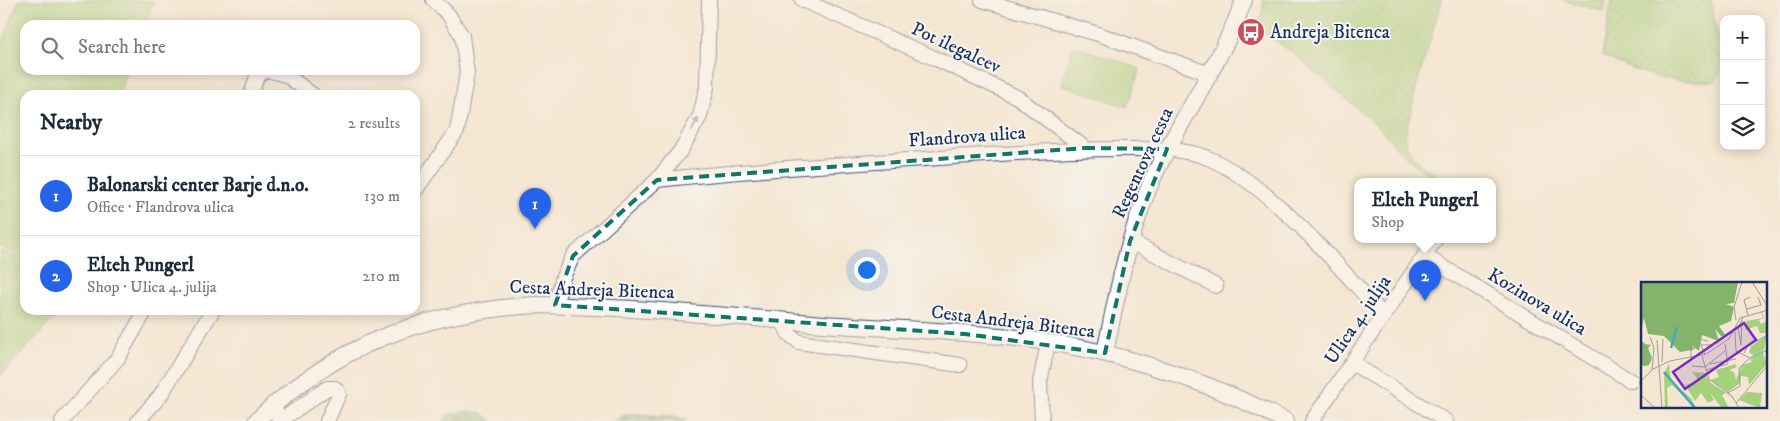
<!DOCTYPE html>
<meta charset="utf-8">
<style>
body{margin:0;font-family:"IM FELL DW Pica",serif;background:#f2f2f3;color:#1f2937}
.controls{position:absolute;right:15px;top:15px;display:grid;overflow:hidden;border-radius:10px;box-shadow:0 2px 12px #0003}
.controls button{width:45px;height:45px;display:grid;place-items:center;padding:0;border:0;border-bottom:1px solid #e0e1e3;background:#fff;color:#1f2937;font:25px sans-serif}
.you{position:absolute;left:866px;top:269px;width:18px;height:18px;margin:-12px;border:4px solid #fff;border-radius:50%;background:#1a73e8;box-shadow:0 0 0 8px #1a73e833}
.badge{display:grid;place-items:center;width:32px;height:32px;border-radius:50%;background:#2563eb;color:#fff;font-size:16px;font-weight:700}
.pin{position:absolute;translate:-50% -41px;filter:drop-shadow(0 1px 2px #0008)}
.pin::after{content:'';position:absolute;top:26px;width:18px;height:15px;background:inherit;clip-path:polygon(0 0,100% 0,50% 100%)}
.popup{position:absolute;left:1354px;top:178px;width:142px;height:65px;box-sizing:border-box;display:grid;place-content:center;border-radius:10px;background:#fff;filter:drop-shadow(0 1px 4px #0005);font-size:16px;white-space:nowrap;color:#747a83}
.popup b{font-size:19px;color:#1f2937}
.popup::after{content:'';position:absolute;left:50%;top:100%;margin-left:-10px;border:10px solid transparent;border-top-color:#fff}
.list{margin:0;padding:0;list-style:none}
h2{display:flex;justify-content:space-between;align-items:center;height:65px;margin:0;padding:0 20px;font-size:21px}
h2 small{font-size:16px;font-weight:400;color:#747a83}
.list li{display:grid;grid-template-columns:32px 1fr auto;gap:15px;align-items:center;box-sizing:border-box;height:80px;padding:0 20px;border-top:1px solid #e0e1e3}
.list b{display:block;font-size:19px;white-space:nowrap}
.list p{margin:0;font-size:16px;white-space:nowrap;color:#747a83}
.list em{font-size:16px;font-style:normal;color:#747a83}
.icon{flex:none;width:28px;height:28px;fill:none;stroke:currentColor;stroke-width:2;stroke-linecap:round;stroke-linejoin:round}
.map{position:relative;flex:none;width:1780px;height:421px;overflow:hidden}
.search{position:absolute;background:#fff;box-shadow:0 2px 12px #0003;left:20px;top:20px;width:400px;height:55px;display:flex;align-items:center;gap:12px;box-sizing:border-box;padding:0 18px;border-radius:15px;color:#747a83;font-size:19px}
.panel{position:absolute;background:#fff;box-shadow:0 2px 12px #0003;left:20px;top:90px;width:400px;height:225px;border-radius:15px}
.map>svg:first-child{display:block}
.grass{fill:url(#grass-dots);stroke:#60806e}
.forest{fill:url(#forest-firs);stroke:#507165}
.pitch{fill:#a5d17d;stroke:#60806e}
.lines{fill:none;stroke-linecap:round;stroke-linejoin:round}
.minor-casing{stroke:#3c4a6f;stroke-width:16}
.tertiary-casing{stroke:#3c4a6f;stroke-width:18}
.minor{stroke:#fff;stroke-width:14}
.tertiary{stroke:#fff;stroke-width:16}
.oneway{fill:#8d97ae}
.marked{fill:none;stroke:#0f766e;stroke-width:4;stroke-dasharray:10 6;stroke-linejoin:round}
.labels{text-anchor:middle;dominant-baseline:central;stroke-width:4;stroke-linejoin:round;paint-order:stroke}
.poi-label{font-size:19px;fill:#1b2f5e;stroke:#f6f6f2;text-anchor:start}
.street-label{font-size:19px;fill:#1b2f5e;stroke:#f6f6f2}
.inset-river{fill:none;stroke:#3eacbc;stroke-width:2.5}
.inset-road{fill:none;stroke:#9d9da3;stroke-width:1}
.view{fill:#7b2cbf;fill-opacity:0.15;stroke:#7b2cbf;stroke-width:2.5}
.inset-edge{fill:none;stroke:#1b2f5e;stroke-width:2.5}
</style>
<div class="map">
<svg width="1780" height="421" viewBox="0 0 1780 421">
<defs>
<pattern id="grass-dots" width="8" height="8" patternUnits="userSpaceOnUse" patternTransform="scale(1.25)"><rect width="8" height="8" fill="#a5d17d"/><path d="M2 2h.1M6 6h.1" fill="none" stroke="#8db46e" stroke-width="1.8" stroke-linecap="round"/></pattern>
<pattern id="forest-firs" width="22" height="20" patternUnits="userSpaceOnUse" patternTransform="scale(1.25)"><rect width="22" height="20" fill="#84b36c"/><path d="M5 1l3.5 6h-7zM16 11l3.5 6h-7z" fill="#6b925c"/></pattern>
</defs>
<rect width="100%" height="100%" fill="#f6f6f2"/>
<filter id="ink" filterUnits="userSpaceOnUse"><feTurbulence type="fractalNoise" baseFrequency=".02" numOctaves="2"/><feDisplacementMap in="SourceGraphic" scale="10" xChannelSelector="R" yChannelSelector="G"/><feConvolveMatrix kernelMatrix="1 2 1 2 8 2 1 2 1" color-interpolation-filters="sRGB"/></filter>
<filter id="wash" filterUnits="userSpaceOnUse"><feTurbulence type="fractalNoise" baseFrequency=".0096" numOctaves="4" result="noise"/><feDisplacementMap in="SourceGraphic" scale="20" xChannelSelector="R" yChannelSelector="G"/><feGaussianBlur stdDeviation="1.12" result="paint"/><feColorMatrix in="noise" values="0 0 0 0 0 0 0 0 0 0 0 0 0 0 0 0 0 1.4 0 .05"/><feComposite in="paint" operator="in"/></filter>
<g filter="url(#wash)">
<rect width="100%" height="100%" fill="#f4e6d1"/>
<path class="grass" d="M1264,0H1442L1417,84L1405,137C1406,159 1430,171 1447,182H1438L1404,156L1378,126L1292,52L1262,32L1260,25Z
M1562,0H1606L1604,12Z
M1612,0H1711L1723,70L1715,81C1675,84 1637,74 1602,55Z
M0,251L25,260V310H62L0,376Z"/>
<path class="forest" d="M469,411L482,413L492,421H443L449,414Z
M629,413L678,417L687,421H614Z"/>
<path class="pitch" d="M19,0L154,1L145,25H25V70H128L118,95H25V257L0,248V50Z
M1074,46L1140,69L1127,107L1061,84Z"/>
</g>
<g filter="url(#ink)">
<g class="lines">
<g class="minor-casing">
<path id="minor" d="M802,0L932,57L1017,97L1085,148
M982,0L1098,34L1210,74
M267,70L286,75L313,95
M251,95L257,76L266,70
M657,180C766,168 876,162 986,155C1034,152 1081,148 1129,149C1155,149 1183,148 1208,158C1271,185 1337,265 1384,316
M415,191L457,131L467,73L462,36L448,14L433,0
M1130,241L1216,286
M1425,256L1631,381
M555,305L563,277L573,256L657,180L681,150L700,116L707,87L709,0
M782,320L789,334L799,342L960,365
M1352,363L1446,421
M273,404L280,421L327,388H335L339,394L327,421
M62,421L118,358L146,310
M138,421L160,396L213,310
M1042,421L1040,382L1048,343
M1312,421L1435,240"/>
</g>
<g class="tertiary-casing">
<path id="tertiary" d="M1105,353C1117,294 1128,236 1152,180C1180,119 1221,64 1244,0
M256,421C339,343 424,312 536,305C632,307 728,316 824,324C918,331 1015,331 1107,354C1170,369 1228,392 1286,421"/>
</g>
<use href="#minor" class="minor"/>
<use href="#tertiary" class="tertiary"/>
</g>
<defs><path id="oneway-solid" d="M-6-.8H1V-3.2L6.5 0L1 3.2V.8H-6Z" transform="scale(1.25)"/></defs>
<use class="oneway" href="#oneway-solid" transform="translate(695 124) rotate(-61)"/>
</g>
<path d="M0 0H1780V421H0ZM1085,148L1167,149L1130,241L1105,353L965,334L555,305L573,256L657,180Z" fill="#f4e6d1" fill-opacity=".55" fill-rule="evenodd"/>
<path class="marked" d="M1085,148L1167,149L1130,241L1105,353L965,334L555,305L573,256L657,180Z"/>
<defs>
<g id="bus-disc" transform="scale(1.4375)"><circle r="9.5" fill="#d1495b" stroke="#f6f6f2"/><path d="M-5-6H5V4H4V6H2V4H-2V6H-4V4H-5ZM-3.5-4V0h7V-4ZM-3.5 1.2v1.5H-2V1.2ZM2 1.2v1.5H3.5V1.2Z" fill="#fff"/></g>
</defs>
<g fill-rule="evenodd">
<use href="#bus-disc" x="1251" y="32"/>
</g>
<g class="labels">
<g class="poi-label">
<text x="1270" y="32">Andreja Bitenca</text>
</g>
<g class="street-label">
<text transform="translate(956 48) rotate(25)">Pot ilegalcev</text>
<text transform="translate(967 137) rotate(-4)">Flandrova ulica</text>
<text transform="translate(1143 163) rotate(-65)">Regentova cesta</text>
<text transform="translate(592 290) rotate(2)">Cesta Andreja Bitenca</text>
<text transform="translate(1537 302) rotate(31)">Kozinova ulica</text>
<text transform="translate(1358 320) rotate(-56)">Ulica 4. julija</text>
<text transform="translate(1013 322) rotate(7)">Cesta Andreja Bitenca</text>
</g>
</g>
<g transform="translate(1641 282)">
<rect width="126" height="126" fill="#f4e6d1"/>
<path d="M120,30H121L123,36L118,38L120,42L126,39V51H119L116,44L104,48L105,39L122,36ZM126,53L122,71L126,82L108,103L107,95L100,94L99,101L87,110L69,98L78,95L75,88L94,82L96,85L88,88L93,90L95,98L101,83L111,80L109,78L113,74L108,70L110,64ZM28,82L30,99L50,116L55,126L31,103L26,106L27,126H24L23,91ZM51,90L64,91L70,101L87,112L92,117L85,111L81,113L88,126H81L69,111L73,118L67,121L60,111L54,119L44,103L58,99ZM106,110L121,111L119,126L98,118Z" fill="#a5d17d"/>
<path d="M0,0H97L93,21L85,22L93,25L90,39L78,44L85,54H80L74,47L78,59L61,53L58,69L52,64L51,68L39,70L23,54L7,52L3,36L0,49ZM0,58L4,62L10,63L7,66L11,76L8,83L4,84L0,83Z" fill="#84b36c"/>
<path class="inset-river" d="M30,66L36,45M23,90L54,126"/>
<path class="inset-road" d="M111,0L127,25M106,27L120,23L117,15M107,33L103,18L109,15M95,38L93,25L101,0M101,38L100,63L97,46L102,35M94,50L95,69L109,76L127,68M9,55L13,66L11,88M16,58L21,126M60,63L58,57L67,59M103,71L107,63L127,53M64,73L60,63H70M61,74L68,97L91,114L98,126M50,77V68L54,66H51M21,80L22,57M69,82L95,77M51,84L64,85L84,69M65,88L87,82L84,62M0,99L12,87L29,79L65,72L88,57L99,36L127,28M87,111L99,104L98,86L109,76M0,113L14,126M95,121L127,83"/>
<path class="view" d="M103,41L115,58L44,107L32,90Z"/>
<rect width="126" height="126" class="inset-edge"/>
</g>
</svg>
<div class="controls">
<button>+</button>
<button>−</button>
<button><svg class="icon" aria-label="layers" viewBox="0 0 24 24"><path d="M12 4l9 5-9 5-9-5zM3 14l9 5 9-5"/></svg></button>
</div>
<div class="you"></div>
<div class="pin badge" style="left:535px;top:229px">1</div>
<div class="pin badge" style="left:1425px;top:301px">2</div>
<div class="popup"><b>Elteh Pungerl</b>Shop</div>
<div class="search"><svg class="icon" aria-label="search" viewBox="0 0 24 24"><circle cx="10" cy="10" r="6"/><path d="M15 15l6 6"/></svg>Search here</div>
<section class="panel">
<h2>Nearby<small>2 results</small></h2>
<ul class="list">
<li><span class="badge">1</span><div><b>Balonarski center Barje d.n.o.</b><p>Office · Flandrova ulica</p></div><em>130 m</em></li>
<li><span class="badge">2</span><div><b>Elteh Pungerl</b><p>Shop · Ulica 4. julija</p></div><em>210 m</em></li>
</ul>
</section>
</div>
